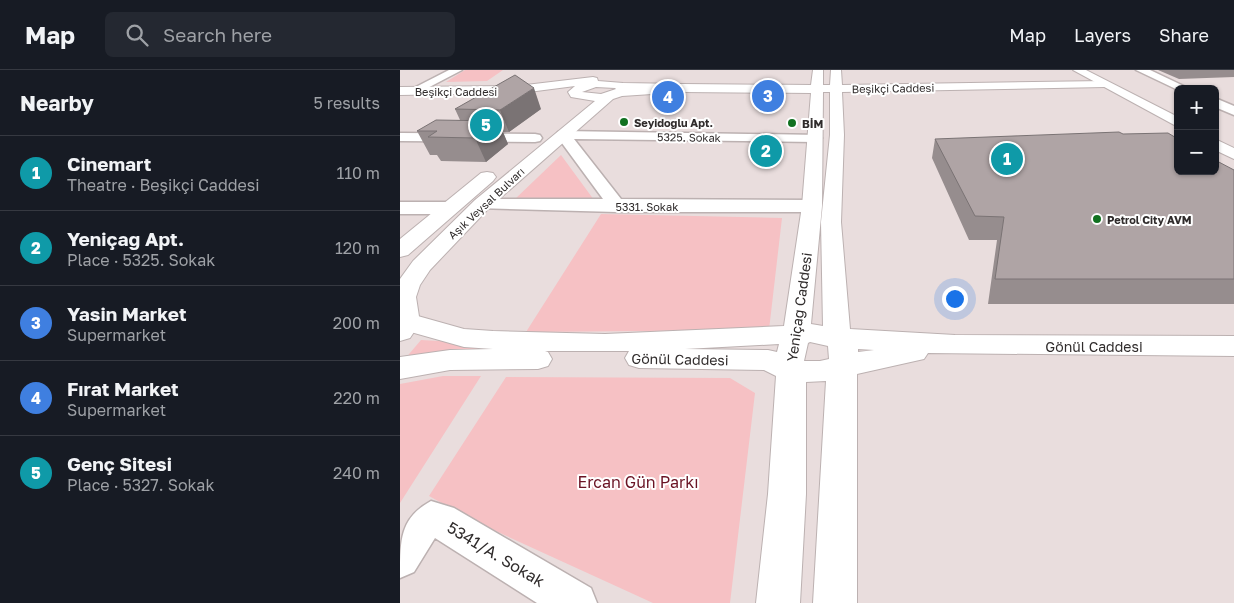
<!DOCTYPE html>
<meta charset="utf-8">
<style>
body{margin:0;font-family:"Golos Text",sans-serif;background:#242831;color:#f1f3f6}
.controls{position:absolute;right:15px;top:15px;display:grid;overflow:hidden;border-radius:8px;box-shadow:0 1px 4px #0004}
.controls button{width:45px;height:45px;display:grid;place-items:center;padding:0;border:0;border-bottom:1px solid #363941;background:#171b24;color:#f1f3f6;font:25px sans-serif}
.you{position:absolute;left:554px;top:228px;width:18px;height:18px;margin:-12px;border:4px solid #fff;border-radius:50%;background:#1a73e8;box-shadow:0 0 0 8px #1a73e833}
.badge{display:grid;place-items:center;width:32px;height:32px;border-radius:50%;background:#8cb896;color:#fff;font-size:16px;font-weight:700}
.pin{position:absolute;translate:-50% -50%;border:2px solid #fff;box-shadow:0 1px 5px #0006}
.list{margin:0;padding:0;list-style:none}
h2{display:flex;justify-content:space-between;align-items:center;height:65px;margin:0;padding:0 20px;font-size:21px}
h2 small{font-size:16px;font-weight:400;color:#9ea1a6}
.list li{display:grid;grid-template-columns:32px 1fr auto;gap:15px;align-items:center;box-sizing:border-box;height:75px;padding:0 20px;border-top:1px solid #363941}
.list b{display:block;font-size:19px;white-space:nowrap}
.list p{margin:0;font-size:16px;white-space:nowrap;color:#9ea1a6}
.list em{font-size:16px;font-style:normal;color:#9ea1a6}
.icon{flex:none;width:28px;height:28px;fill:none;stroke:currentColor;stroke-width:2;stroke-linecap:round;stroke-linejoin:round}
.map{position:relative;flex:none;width:834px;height:533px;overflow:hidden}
header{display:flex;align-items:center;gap:30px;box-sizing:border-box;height:70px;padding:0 25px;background:#171b24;border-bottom:1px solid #363941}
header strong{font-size:24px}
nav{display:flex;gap:28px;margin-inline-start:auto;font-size:18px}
.search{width:350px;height:45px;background:#242831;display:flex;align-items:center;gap:12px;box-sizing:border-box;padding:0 18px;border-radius:8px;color:#9ea1a6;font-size:19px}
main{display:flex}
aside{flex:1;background:#171b24}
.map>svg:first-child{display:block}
.green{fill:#f6c1c4}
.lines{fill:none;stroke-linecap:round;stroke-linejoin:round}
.minor-casing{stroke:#bcb1b1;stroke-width:3}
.tertiary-casing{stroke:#bcb1b1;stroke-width:2}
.secondary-casing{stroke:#bcb1b1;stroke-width:2}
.trunk-casing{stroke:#bcb1b1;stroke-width:2}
.minor{fill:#fff;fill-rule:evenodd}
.tertiary{fill:#fff;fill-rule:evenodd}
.secondary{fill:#fff;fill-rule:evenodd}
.trunk{fill:#fff;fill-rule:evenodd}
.wall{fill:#968d8e}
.shaded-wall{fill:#7a7374}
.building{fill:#afa4a5;stroke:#7a7374}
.poi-dot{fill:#117120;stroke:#fff;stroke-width:2}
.labels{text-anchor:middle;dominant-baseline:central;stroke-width:4;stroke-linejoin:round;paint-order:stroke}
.far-street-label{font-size:11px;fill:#302c2c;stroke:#fff}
.far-poi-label{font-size:11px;font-weight:bold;fill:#302c2c;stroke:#fff;text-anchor:start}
.street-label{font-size:14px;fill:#302c2c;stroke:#fff}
.near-park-label{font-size:16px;fill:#6a1324;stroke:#fff}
.near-street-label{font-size:16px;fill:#302c2c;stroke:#fff}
</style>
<header>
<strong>Map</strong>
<div class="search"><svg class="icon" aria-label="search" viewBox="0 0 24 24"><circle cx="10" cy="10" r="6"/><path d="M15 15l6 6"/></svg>Search here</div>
<nav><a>Map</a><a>Layers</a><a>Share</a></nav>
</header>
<main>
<aside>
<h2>Nearby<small>5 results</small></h2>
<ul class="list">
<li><span class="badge" style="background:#0f9aa8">1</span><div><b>Cinemart</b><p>Theatre · Beşikçi Caddesi</p></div><em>110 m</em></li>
<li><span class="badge" style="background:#0f9aa8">2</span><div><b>Yeniçağ Apt.</b><p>Place · 5325. Sokak</p></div><em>120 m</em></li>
<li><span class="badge" style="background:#3f7fe0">3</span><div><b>Yasin Market</b><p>Supermarket</p></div><em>200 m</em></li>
<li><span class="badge" style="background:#3f7fe0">4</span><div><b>Fırat Market</b><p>Supermarket</p></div><em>220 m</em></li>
<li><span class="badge" style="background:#0f9aa8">5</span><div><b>Genç Sitesi</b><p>Place · 5327. Sokak</p></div><em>240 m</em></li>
</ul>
</aside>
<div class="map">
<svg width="834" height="533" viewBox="0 0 834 533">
<rect width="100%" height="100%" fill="#e9dddd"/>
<path class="green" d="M65,0H103L87,11L46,12Z
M161,85L194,130H114Z
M201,144L382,148L369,260L126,262Z
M21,270L126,276L4,290Z
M43,306H81L0,433V314Z
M106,307L330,308L355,323L330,533H253L76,452L29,426Z"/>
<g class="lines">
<g class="minor-casing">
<path id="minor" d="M49,0H62L18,23H10L8,21Z
M736,0H750L790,19H778V20Z
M815,28L834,36V45L815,37Z
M163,61L420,65L422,68L420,71L415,72L174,69L221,129L412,130L419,132L421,136L419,140L412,142H217L76,138L73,134L76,130L82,129H203L156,65L158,62Z
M0,63L135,64L140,65L142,68L140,71L135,72L0,71Z
M0,132H49L56,134L58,138L56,142L49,144H0Z
M31,431L54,438L191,518L197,533H137L35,468L14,502L0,508C0,469 0,448 31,431Z"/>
</g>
<g class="tertiary-casing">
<path id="tertiary" d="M413,0H423V15H430L431,0H441L442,15L705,11L711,14L705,17L442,22L444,65L441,152L450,259L555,265L834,266V286L528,283L524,289L457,304V533H413L426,311L406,312V424L400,533H356L368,424L376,306L364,300L239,298L229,295L225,288L229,281H145L148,282L152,289L148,296L138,299L50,300L0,309V287L50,280L93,279L64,277L0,259V241L64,259L93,261L205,264L384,256L402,136L411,23L282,22L276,18L282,14L411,15ZM423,22H430V65L421,152L423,256L411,254L422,136ZM410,272L428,276L429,289L420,291H404L408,273ZM379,274L377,282L368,280L285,279ZM458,279L474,280L458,282Z
M113,16L119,20L117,23L0,25V17Z"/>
</g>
<g class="secondary-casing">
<path id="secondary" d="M193,7L197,8L198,11L223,13L282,14L288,18L282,22L222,26L213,29L89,138L30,200L20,215L16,227L20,253L10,268L0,271V209L13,191L75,130L195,31L171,27L168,22L175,16L113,24L107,20L109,17ZM196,17L215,18L216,19L201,24L182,22Z
M87,102L93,103L96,107L93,111L8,185L0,187V169L81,103Z"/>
</g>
<g class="trunk-casing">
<path id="trunk" d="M673,0H686L778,47V57Z
M815,69L834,78V89L815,80Z"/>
</g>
<use href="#minor" class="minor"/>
<use href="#tertiary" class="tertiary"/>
<use href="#secondary" class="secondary"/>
<use href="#trunk" class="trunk"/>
</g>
<path class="wall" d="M758,0H834V7L779,9Z
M55,39H141L109,62H103L108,74L86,92L41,91L37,85H30L17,61L60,50Z
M535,69L834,100V234H588L597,170H569L532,88Z"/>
<path class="shaded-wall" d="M134,18L141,39L109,62L100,40Z
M98,51L108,74L86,92L75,68Z"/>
<path class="building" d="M115,5L134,18L100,40L55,39Z
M36,50L98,51L75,68L28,67L37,61H17Z
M719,62L723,64L768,63L778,69V101H815V90L834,100V209H595L604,147L575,146L535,69Z"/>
<g class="poi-dot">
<circle cx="224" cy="52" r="5"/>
<circle cx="392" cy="53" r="5"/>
<circle cx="697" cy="149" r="5"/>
</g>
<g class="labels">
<g class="far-street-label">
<text transform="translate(493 18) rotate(-1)">Beşikçi Caddesi</text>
<text x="56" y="21">Beşikçi Caddesi</text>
<text transform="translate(289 67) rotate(1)">5325. Sokak</text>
<text transform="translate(86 133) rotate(-43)">Aşık Veysal Bulvarı</text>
<text x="247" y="136">5331. Sokak</text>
</g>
<g class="far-poi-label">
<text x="234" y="52">Seyidoğlu Apt.</text>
<text x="402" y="53">BİM</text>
<text x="707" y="149">Petrol City AVM</text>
</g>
<g class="street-label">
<text transform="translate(399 237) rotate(-82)">Yeniçağ Caddesi</text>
<text x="694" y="276">Gönül Caddesi</text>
<text transform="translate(280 289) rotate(1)">Gönül Caddesi</text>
</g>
<g class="near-park-label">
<text x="238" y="412">Ercan Gün Parkı</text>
</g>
<g class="near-street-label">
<text transform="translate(96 484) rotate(31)">5341/A. Sokak</text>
</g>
</g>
</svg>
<div class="controls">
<button>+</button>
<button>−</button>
</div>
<div class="you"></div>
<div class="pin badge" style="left:607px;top:89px;background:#0f9aa8">1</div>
<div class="pin badge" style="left:366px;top:81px;background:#0f9aa8">2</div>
<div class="pin badge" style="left:368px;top:26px;background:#3f7fe0">3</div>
<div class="pin badge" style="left:268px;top:27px;background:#3f7fe0">4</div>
<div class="pin badge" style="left:86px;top:55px;background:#0f9aa8">5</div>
</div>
</main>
